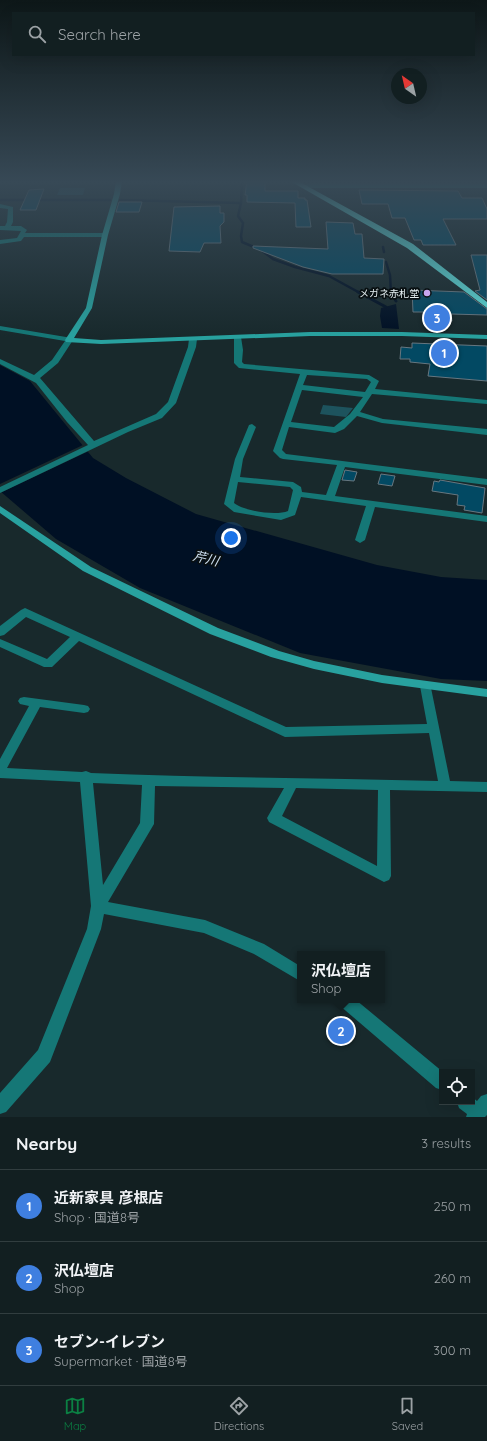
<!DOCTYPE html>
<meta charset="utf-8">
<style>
body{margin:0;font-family:Quicksand,"Noto Sans JP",sans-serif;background:#1b272a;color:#f1f3f6}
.controls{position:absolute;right:12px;bottom:12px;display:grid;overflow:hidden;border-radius:0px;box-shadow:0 4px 16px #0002}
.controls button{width:36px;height:36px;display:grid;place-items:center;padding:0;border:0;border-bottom:1px solid #313d3f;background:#121f21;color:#f1f3f6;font:20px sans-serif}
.compass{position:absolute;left:391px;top:68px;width:36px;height:36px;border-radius:50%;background:#121f21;box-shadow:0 4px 16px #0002;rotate:326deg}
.you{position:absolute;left:231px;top:538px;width:14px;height:14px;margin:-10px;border:3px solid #fff;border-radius:50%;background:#1a73e8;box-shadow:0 0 0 6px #1a73e833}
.badge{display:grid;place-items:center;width:26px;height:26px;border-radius:50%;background:#0b8043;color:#fff;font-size:13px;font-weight:700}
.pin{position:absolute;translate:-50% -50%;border:2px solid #fff;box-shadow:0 1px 4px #0006}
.popup{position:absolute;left:297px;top:951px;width:88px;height:52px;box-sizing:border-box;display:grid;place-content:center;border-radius:0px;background:#121f21;filter:drop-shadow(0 1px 3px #0005);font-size:13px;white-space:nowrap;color:#9ca2a5}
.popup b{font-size:15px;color:#f1f3f6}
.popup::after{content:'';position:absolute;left:50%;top:100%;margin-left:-8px;border:8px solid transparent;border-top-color:#121f21}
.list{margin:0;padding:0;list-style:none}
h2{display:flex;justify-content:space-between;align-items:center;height:52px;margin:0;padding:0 16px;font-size:17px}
h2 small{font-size:13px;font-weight:400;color:#9ca2a5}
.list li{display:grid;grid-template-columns:26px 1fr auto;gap:12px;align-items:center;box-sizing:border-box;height:72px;padding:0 16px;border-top:1px solid #313d3f}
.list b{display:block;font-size:15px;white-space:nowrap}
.list p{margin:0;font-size:13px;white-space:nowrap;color:#9ca2a5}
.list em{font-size:13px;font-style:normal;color:#9ca2a5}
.icon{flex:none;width:22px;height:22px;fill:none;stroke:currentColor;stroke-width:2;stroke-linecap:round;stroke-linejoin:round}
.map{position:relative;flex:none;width:487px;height:1117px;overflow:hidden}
.search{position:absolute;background:#121f21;box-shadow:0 4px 16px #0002;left:12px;right:12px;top:12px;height:44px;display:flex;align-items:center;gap:10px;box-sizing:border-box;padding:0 14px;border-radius:0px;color:#9ca2a5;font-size:15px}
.sheet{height:268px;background:#121f21}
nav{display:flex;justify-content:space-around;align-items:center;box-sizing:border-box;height:56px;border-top:1px solid #313d3f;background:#121f21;font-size:11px;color:#9ca2a5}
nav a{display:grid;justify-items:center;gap:2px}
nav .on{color:#0b8043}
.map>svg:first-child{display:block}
.green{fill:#1d535d}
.water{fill:#001024}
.pier{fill:#18292c}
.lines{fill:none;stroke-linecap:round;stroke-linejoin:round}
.stream-far1{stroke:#001024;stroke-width:2.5}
.stream{stroke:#001024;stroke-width:3}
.building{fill:#024963;stroke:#677780}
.street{fill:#157776;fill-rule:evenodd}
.secondary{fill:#28a19f;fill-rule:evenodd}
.highway{fill:#5ddcd9;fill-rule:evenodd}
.poi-dot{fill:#c7a6ef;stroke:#091012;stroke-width:1.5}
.labels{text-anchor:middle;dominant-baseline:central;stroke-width:3.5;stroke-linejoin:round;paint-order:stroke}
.far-poi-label{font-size:10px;fill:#e5eff2;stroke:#091012;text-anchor:end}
.water-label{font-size:13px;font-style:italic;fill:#d0e2f4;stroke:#091012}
</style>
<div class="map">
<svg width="487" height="1117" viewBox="0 0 487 1117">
<rect width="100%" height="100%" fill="#18292c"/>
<path class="green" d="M60,188H85L83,195H57Z
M323,405L353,408L346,417L320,414Z"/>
<path class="water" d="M396,304L399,329L382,328L380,316L381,308Z
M0,365L30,381L93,458L126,478L196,514L377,565L441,577L487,580V681L441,679L300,653L140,588L56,539L0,491Z"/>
<path class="pier" d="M83,445L89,451L0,493V484Z"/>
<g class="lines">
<path class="stream-far1" d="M242,181L241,203L238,216L243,223L241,236L242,242L261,250L273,259L295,267L329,276L360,293
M0,200H29
M36,200H110
M120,200L241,203
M383,247L384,252
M386,262L390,275L391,293"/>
<path class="stream" d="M358,292L386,307
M390,292L396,301"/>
</g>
<path class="building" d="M247,181H265V191H298V198H305V200H307L311,227H296L295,203L247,202V195H245Z
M44,189L36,210H20L29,190Z
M359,190L458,191L462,198H482L487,209V219H443L456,245H423L421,240H414L405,218H392L388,204H362Z
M119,202H142L139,212H116Z
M220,206V213H224V222L220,226L221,243H204L200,252L169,251L174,207Z
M326,222L353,223L355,234H362L364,258L384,259L383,274H332L303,267L253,248V246L328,249Z
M471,255H487V300L475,291L480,290Z
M412,290L464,292L487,309V315L451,314L452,321L423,320V312H413Z
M412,343L487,346V381L428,376L430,364L410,362V359H400L401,347L412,348Z
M345,470L357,472L354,481L342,480Z
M381,474L395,476L392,486L378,484Z
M440,480L485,488L482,513L464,510L465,506L457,505L458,495L432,491L434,481L439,482Z"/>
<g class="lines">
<path class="street" d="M312,183L487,184V188H303L300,186Z
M0,204L13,207V222L11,226H21L27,230L25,233H105L108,235L105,237H24L21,241L0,244V240L17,238L21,231L0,230V226H5L7,222L8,209L0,208Z
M0,326L72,338L73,340L58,363L40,378L94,441L156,414L168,402L188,347L189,339L193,337L197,339L196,347L176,403L162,418L128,432L0,493V487L88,445L67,422L36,383L0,364V359L34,375L52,360L65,341L0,330Z
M234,335H240L241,337L243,350L242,362L244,364L369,375L379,381L375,389L487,400V404L372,394L360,412L383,419L487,429V435L382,423L357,416L344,429L335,433L289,427L282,450L286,454L487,479V485L345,467L335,496L487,516V522L375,507L365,540L360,543L355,540L366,506L301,497L295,515L281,520L234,512L224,504L235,459L249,425L252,424L256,427L243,459L240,477L293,482L301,487L302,492L326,495L337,465L283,459L280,458L273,451L300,374L239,368L234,363ZM307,375L367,379L371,382L365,392L303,385ZM302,390L363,397L350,414L334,427L291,422ZM238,482L290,487L293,490L288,511C276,516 244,511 234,503Z
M25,608L286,727L427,724L420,686L422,683L426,682L430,683L450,781L487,782V792L390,790L391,876L389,880L384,882L269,822L267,818L284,788L155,786L154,824L108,902L205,920L264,944L300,966V981L254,954L204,933L104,914L101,929L50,1062L6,1112L0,1114V1093L38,1050L87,929L91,906L80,782L0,778V759L29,706L20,704L18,701L20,698L24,697L84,705L88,706L90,709L88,712L84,713L40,707L7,768L82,772L86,771L91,773C206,778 322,778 438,781L429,733L285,737L79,641L52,667H44L0,647V639L47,659L70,637L26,617L4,635L0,636V626L21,610ZM93,783L142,785L140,823L103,885ZM296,788L378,790L377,866L282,816Z
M336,1000H356L443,1072L442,1090L436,1088L339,1005Z
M487,1094V1115L485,1117H466L467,1114L459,1108L457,1102H472V1097L477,1101L481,1096Z"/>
<path class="secondary" d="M116,181H122L120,194L108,235L92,308L74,338L101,340L310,332H402L487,335V339L402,336H310L101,344L66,342L65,340L86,308L102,235L114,194Z
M0,506L91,567L218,628L279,651L314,661L382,675L487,689V697L382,683L314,669L271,657L210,634L83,571L0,513Z"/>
<path class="highway" d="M290,181H298L413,244L487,302V308L407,248Z"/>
</g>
<linearGradient id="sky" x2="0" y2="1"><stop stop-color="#0d1718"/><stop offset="0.54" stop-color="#374956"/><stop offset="1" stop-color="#374956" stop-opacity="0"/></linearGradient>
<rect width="487" height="337" fill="url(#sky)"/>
<circle class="poi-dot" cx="427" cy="293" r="4"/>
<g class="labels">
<g class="far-poi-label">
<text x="419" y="293">メガネ赤札堂</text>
</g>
<g class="water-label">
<text transform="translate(206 558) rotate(14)">芹川</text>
</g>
</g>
</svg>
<div class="controls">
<button><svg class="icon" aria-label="locate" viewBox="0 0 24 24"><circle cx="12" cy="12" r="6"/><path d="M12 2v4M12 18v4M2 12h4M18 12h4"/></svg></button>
</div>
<svg class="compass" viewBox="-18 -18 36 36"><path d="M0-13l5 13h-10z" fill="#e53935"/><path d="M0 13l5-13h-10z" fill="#9ca2a5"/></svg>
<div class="you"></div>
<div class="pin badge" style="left:444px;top:353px;background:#3f7fe0">1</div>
<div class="pin badge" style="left:341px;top:1031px;background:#3f7fe0">2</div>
<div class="popup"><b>沢仏壇店</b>Shop</div>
<div class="pin badge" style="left:437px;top:318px;background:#3f7fe0">3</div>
<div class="search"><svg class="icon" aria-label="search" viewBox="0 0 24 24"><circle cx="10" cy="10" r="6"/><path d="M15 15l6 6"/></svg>Search here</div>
</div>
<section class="sheet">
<h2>Nearby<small>3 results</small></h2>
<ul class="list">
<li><span class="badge" style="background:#3f7fe0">1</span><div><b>近新家具 彦根店</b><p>Shop · 国道8号</p></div><em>250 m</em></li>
<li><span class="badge" style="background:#3f7fe0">2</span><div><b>沢仏壇店</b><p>Shop</p></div><em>260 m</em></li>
<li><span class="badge" style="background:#3f7fe0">3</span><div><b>セブン-イレブン</b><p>Supermarket · 国道8号</p></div><em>300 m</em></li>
</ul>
</section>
<nav>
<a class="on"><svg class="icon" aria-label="map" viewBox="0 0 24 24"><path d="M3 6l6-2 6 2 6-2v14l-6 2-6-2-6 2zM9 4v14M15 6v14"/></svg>Map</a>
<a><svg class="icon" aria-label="directions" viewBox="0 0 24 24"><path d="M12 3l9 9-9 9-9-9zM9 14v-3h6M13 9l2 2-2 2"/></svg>Directions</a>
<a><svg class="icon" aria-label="saved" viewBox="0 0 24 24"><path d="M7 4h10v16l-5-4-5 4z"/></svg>Saved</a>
</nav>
